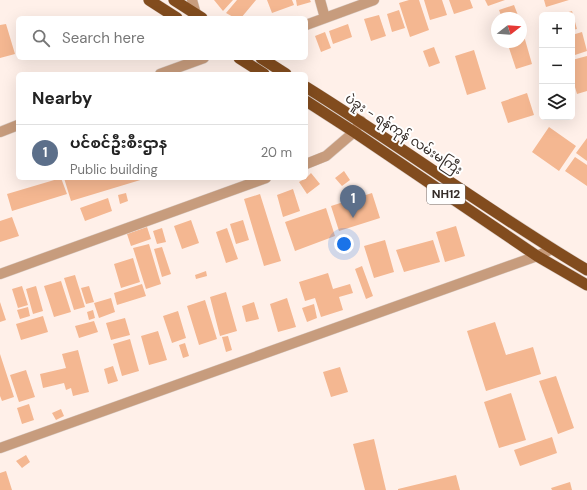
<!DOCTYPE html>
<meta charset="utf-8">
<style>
body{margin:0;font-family:"DM Sans","Noto Sans Myanmar",sans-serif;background:#f6f6f6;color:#222}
.controls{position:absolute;right:12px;top:12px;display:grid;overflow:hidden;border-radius:6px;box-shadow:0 4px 16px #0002}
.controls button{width:36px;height:36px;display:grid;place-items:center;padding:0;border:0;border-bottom:1px solid #e0e0e0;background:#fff;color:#222;font:20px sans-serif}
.compass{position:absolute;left:491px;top:12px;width:36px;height:36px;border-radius:50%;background:#fff;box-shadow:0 4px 16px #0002;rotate:73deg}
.you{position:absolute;left:344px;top:244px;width:14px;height:14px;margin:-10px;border:3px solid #fff;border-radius:50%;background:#1a73e8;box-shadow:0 0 0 6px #1a73e833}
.badge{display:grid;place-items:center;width:26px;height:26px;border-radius:50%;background:#286c7d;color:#fff;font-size:13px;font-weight:700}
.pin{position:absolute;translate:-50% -33px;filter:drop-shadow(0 1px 2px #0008)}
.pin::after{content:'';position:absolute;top:21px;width:14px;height:12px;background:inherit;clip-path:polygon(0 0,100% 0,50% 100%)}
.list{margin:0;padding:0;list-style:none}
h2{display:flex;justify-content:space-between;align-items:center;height:52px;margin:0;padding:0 16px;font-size:17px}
h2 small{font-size:13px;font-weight:400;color:#767676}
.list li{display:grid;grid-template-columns:26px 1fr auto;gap:12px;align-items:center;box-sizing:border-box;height:56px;padding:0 16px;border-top:1px solid #e0e0e0}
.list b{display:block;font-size:15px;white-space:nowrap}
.list p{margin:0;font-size:13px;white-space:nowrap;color:#767676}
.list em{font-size:13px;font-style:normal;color:#767676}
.icon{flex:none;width:22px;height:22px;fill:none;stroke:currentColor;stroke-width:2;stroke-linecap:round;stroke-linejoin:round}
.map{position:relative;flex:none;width:587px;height:490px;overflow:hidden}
.search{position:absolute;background:#fff;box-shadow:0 4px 16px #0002;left:16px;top:16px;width:292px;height:44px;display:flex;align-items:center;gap:10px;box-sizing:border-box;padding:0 14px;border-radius:6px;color:#767676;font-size:15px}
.panel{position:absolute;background:#fff;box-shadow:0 4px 16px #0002;left:16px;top:72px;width:292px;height:108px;border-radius:6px}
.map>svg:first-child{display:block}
.building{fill:#f4b791}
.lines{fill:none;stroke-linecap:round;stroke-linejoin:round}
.minor-casing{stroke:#dacdc6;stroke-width:11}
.trunk-casing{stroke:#dacdc6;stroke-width:12}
.minor{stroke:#c79c7d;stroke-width:10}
.trunk{stroke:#824c1e;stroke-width:11}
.labels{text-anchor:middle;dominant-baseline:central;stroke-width:4;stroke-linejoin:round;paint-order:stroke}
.shield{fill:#fff;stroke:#716b68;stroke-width:1}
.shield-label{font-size:12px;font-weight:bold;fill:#342b27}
.street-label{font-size:13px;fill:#342b27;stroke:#fff}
</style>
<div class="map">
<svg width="587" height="490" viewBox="0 0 587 490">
<rect width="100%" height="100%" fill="#fff0e9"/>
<path class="building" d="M214,0H233L223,11Z
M237,0H256L241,18H235L226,13Z
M267,0H292L294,5L272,13Z
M296,0H310L311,2L297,6Z
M409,0H419L429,30L410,37L399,3Z
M424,0H442L447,15L430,20Z
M449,0H470L473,8L454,14Z
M485,0H505L488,6Z
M544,0H569L546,7Z
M514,5L519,18H502L499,10Z
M399,10L405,28L392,32L387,14Z
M572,11L577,29L572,30V15H558Z
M379,15L386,36L371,41L364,19Z
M6,24L15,54L0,58V25Z
M348,24L352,37L333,44L329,31Z
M325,32L331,48L321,52L315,36Z
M582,32L587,51L572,56V35Z
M524,36L532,64L516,69L507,42H521V37Z
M434,47L440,63L429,67L423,51Z
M474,50L486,89L467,95L455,56Z
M587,56V91L577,94L572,77V60Z
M527,93L534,115L508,123L501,102Z
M549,127L576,146L559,171L532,152Z
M587,138V161L576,153Z
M575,157L587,165V186L565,171Z
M344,171L350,180L342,186L335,178Z
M311,173L320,184L307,194L299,182L306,178Z
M61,178L67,194L12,211L7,194Z
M64,178H147L71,201Z
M293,189L300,211L283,217L277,195Z
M126,193L128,201L120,204L118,195Z
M372,193L380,218L339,231L331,206Z
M260,194L281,261L264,266L244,199Z
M108,198L112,211L85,221L80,208Z
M326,208L335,236L295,251L285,222Z
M12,217L19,236L0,242V221Z
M191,220L199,243L182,249L174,226Z
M243,220L249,240L236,244L230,224Z
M456,226L465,256L445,262L436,232Z
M147,227L151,239L131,246L127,234Z
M162,228L166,242L157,244L153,231Z
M227,228L238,259L226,263L216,232Z
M385,240L394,272L374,278L364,246Z
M433,240L440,262L404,272L396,250Z
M149,244L161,284L146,289L133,248Z
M162,247L171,274L162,277L154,249Z
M133,258L140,282L121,288L114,264Z
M362,266L373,296L366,299L355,269Z
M206,271L207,276L196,279L195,275Z
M328,273L333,289L350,284L353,293L339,297L343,310L321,317L315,298L305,301L299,282Z
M75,275L85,307L74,310L64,278Z
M61,281L71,312L54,317L44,286Z
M142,284L146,296L117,305L114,293Z
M22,286L28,305L18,308L12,289Z
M36,286L43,311L33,314L26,289Z
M89,286L94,302L86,304L81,288Z
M226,292L237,331L220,336L210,297Z
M111,298L115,312L99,318L94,303Z
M287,298L296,327L278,332L270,304Z
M205,300L217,339L199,345L187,306Z
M0,302L6,320L0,322Z
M254,302L259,319L246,322L242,306Z
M314,304L317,318L307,322L302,308Z
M28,307L30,316L20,319L17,310Z
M93,310L95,318L89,320L87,312Z
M178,311L186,338L172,343L163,316Z
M43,316L48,332L21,340L16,324Z
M125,318L130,335L111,340L106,323Z
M94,321L98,332L79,338L75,326Z
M495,322L506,355L533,347L541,374L486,391L467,331Z
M158,331L167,360L149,365L141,336Z
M228,336L232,350L226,352L222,337Z
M130,339L139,371L122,376L113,344Z
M185,343L189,356L183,358L179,345Z
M78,350L89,392L73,396L71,388L66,390L64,383L43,388L40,374L66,368L62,354Z
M0,354L14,397L2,401L0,396Z
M113,366L118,381L108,384L104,369Z
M340,367L348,392L331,397L323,372Z
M26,370L35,397L19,402L10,375Z
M556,376L574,428L558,434L539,381Z
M511,393L526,440L499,448L484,402Z
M29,404L34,420L22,424L17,408Z
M61,409L64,416L56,420L52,413Z
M552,437L557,453L520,466L514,450Z
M374,439L386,490H365L353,444Z
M26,455L30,462L22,468L16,461Z
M6,471L12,490H0V473Z
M456,475L460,490H398V489Z
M570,482L572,490H552L551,488Z"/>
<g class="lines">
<g class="minor-casing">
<path id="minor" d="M192,0L197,18
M320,0L325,18
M306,25L374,0
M160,74L204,58
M0,132L18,125
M306,164L326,156L354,132L361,121
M0,274L266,178
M0,448L537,256L552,249"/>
</g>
<g class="trunk-casing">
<path id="trunk" d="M149,0L177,18
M174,0L202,18
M239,58L264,74
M261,58L286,74
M306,87C401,146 491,213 587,270
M306,101L354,132L537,256L587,285"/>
</g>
<use href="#minor" class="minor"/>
<use href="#trunk" class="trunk"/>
</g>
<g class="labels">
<rect class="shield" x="427" y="184" width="38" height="20" rx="3"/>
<g class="shield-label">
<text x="446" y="194">NH12</text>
</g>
<g class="street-label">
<text transform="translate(404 134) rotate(33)">ပဲခူး - ရန်ကုန် လမ်းမကြီး</text>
</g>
</g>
</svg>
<div class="controls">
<button>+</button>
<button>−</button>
<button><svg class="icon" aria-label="layers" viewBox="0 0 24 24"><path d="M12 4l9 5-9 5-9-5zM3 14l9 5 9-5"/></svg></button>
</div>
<svg class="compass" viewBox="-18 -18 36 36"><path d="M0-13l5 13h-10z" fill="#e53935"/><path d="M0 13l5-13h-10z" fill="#767676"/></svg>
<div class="you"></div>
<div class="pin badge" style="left:353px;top:218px;background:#5c6f8a">1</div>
<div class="search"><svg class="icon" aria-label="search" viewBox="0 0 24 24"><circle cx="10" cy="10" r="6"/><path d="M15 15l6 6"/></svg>Search here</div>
<section class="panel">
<h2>Nearby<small></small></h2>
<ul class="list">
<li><span class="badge" style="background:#5c6f8a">1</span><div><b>ပင်စင်ဦးစီးဌာန</b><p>Public building</p></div><em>20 m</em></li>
</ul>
</section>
</div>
